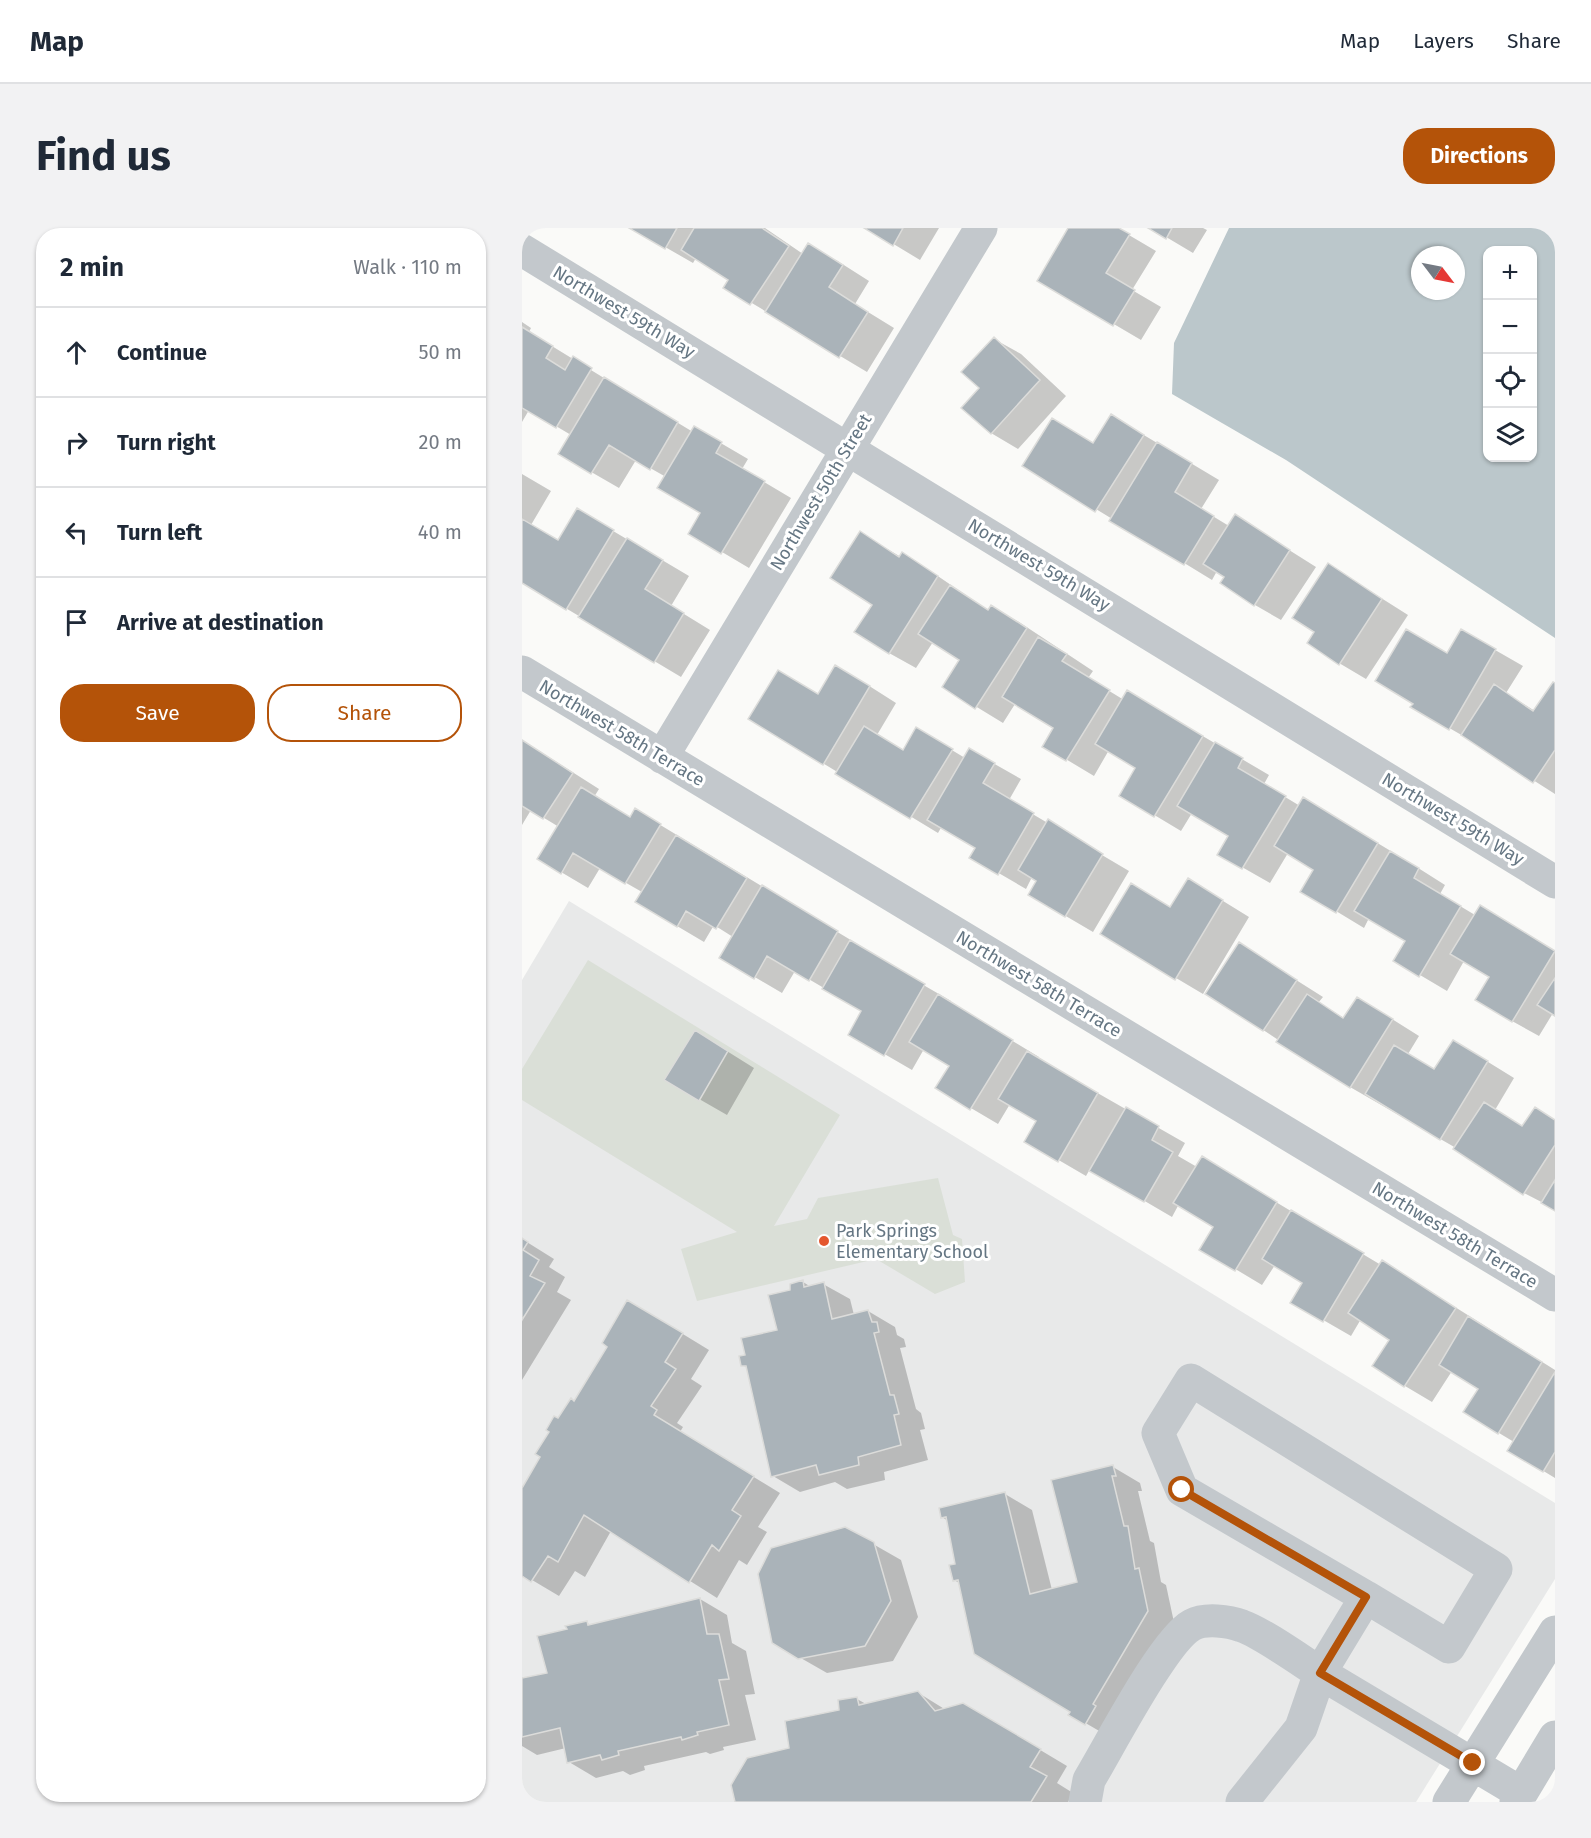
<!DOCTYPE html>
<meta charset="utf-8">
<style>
body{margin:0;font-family:"Fira Sans",sans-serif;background:#f2f2f3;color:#1f2937}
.controls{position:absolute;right:18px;top:18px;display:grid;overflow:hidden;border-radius:12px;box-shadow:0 2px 4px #0004}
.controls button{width:54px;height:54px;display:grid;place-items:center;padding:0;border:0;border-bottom:2px solid #e0e1e3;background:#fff;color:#1f2937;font:30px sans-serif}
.compass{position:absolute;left:889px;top:18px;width:54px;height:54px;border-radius:50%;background:#fff;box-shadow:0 2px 4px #0004;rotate:122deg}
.stop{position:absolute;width:18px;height:18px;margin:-14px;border:4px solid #b45309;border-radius:50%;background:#fff}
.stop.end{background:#b45309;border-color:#fff;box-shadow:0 2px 6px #0008}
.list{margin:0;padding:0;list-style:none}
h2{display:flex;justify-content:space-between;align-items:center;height:78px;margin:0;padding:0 24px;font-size:26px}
h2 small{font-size:20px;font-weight:400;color:#747a83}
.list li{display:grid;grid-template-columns:39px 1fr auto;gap:18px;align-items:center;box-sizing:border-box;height:90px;padding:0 24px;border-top:2px solid #e0e1e3}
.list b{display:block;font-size:22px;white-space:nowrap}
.list em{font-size:20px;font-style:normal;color:#747a83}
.actions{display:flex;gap:12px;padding:18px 24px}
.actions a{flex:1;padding:14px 0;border:2px solid #b45309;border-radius:24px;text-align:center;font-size:21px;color:#b45309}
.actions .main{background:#b45309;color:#fff}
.icon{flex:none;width:33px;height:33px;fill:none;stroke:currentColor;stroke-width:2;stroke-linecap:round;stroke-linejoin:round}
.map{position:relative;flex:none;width:1033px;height:1574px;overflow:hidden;border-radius:24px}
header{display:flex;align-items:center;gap:36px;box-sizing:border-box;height:84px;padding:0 30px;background:#fff;border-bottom:2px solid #e0e1e3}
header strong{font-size:28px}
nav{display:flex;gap:33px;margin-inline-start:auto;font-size:21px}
.intro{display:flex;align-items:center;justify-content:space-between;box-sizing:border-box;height:144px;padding:0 36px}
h1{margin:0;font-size:42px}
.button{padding:15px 27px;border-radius:24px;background:#b45309;color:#fff;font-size:21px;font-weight:700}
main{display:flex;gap:36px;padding:0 36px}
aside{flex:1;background:#fff;border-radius:24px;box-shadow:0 2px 4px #0004}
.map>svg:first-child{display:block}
.built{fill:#e8e9e9}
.green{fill:#dadfd7}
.water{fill:#bbc7cb;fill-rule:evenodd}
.shadow{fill:#0003}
.building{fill:#aab3b9;stroke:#dcdcda;stroke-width:1.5}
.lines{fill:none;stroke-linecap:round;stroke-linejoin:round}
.minor{stroke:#c3c8cc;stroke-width:33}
.route{stroke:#b45309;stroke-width:8}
.poi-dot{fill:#e4572e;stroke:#fff;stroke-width:2}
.labels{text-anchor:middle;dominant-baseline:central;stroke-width:6;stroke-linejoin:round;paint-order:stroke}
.street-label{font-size:18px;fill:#657683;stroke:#fff}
.poi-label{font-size:18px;fill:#657683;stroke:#fff;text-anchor:start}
</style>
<header>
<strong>Map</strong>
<nav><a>Map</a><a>Layers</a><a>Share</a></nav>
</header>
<div class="intro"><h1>Find us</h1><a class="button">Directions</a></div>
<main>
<aside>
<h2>2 min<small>Walk · 110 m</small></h2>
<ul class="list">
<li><svg class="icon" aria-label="ahead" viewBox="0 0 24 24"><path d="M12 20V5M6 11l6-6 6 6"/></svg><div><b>Continue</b></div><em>50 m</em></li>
<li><svg class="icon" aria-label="right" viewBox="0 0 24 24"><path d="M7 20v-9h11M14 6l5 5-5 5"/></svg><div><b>Turn right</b></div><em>20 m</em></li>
<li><svg class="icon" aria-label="left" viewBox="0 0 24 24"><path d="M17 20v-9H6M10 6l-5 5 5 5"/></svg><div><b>Turn left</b></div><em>40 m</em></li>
<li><svg class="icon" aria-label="arrive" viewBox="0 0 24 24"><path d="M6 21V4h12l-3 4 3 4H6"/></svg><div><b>Arrive at destination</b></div></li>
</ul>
<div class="actions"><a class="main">Save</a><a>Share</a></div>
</aside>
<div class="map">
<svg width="1033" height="1574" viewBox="0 0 1033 1574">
<rect width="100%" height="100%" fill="#fafaf8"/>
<path class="built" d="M47,673L1033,1275V1351L894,1574H0V752Z"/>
<path class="green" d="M66,732L318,887L252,998L285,991L296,970L416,950L431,1007L440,1011L443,1054L413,1066L354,1031L175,1073L159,1021L215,1004L0,872V841Z"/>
<path class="water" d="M707,0H1033V410L764,232L650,166L652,115ZM966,22H1011V230H966ZM898,27H934V63H898Z"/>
<path class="shadow" d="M110,0H243L281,26L314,32L347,53L333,76L372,100L345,144L203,59L208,52L174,30L171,35Z
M345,0H417L398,32Z
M548,0H595L634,23L610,62L639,79L619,112L517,52Z
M629,0H681L685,2L671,25Z
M0,94L9,100L7,104L95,158L171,204L173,200L226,231L220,241L269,270L227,340L168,305L180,285L144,249L114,232L97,260L38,226L49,207L7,182L0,194Z
M472,111L499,126L544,168L496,221L469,205L459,160Z
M590,188L697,252L679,281L707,298L713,288L794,339L759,392L733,377L695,343L690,352L502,237L572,216Z
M0,246L29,263L9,297L36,313L81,297L167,348L149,378L188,402L159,449L0,354Z
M338,305L379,329L381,326L407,342L467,383L470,379L497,394L571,443L566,450L602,472L633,480L747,547L742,556L778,578L809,587L882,631L923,657L918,666L953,687L985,695L1033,724V787L1031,785L1017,808L990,793L969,748L942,733L925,763L898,747L885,713L847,690L842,700L781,663L794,642L766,625L748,655L697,626L708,607L670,585L659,603L599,567L615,539L587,522L572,548L522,518L533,500L493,476L481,495L422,459L439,432L411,414L394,440L367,425L352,376Z
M807,337L886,387L844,451L817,435L794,404Z
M940,403L1001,438L984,465L1013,483L1033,457V566L955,516L891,479Z
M341,454L374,475L355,507L382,523L395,501L443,530L448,522L499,551L487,572L607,643L571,704L508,667L516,653L510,649L504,661L449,629L455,619L420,598L416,605L228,491Z
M0,512L77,561L72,569L109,590L113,582L140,598L342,720L341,722L429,773L428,775L517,829L516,831L663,915L656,928L675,939L707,946L859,1037L860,1034L887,1050L1033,1142V1250L987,1222L992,1214L977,1205L958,1161L930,1143L910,1174L883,1158L852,1138L869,1111L839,1091L829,1108L770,1074L782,1054L753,1037L740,1057L680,1021L693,999L657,976L650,989L568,941L564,948L504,913L517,892L488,876L476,896L415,860L429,838L402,821L390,842L328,806L341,783L273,743L260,765L199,729L211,709L192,697L182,714L155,698L120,664L78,640L66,660L17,631L37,599L9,582L0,597Z
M693,668L727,689L681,766L580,706Z
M717,716L801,769L796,775L822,790L862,786L897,808L886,826L913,843L958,829L992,850L973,882L1001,899L1013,881L1033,892V981L1002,965L934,920L828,859L685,765Z
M200,820L232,840L205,887L144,852Z
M0,1011L32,1031L27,1039L43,1049L35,1064L49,1072L0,1152Z
M281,1054L289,1059L301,1056L328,1071L332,1087L346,1083L373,1099L375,1107L382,1111L384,1119L378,1120L394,1181L399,1185L403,1201L398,1202L406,1232L362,1244L363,1252L325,1261L313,1254L278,1264L251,1248L226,1140L220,1137L225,1128L257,1103L270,1063Z
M133,1089L187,1122L169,1151L180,1158L155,1195L161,1199L158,1204L258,1265L236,1299L245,1304L225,1337L217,1332L195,1370L89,1303L63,1349L53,1343L37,1368L0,1346V1263L37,1192Z
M591,1239L618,1255L620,1263H616L628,1313L632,1315L639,1354L644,1357L653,1399L591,1511L548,1486L550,1483L439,1356L432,1352L435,1337L426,1293L420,1289L483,1266L510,1282L530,1362L557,1355Z
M351,1316L379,1332L396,1389L371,1433L305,1445L277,1429Z
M178,1371L205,1387L210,1415L224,1423L233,1466L223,1467L234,1512L201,1519L202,1522L188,1526L184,1524L122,1538L123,1542L108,1547L101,1543L74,1550L47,1534L44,1520L15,1527L0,1518V1451L27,1446L47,1402L65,1395L69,1397Z
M395,1464L424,1482L468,1492L545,1538L535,1555L551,1565L546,1574H215L269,1521L335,1471L344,1476Z"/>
<path class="building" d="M107,0H155L143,21Z
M172,0H240L267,18L228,77L201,60L206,52L159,22Z
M342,0H381L371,18Z
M546,0H597L608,6L584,45L613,62L591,98L515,53Z
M626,0H650L644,11Z
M286,15L321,37L307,59L346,84L317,130L243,84Z
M0,99L31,118L24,130L43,142L51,128L70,140L34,200L0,180Z
M472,109L518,152L469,206L439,180L457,160L439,144Z
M82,149L156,194L128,242L87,217L69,246L36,226Z
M589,186L622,207L573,284L500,238L530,190L571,215Z
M172,198L200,214L194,225L243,253L199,326L166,306L178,285L135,260Z
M635,214L670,235L653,264L692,288L662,337L587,293Z
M55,280L92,302L44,382L0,355V291L36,312Z
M713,286L768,322L732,378L698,355L702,349L681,336Z
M338,303L377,329L380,324L416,348L367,426L332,404L350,377L308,350Z
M105,310L141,332L123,361L162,385L132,435L56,389Z
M806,335L860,371L817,437L785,415L792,404L770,390Z
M428,357L466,382L469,377L505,400L453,481L420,459L437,432L396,406Z
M884,401L925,425L939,401L974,421L927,502L888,479L891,476L853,453Z
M516,409L545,426L540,433L588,462L544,533L520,519L531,500L480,469Z
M313,437L348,458L301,537L226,491L256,442L296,466Z
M1031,454L1033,455V522L1011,555L939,507L972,456L1011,483Z
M605,462L681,508L632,589L597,568L613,540L573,516Z
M342,498L381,522L394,499L431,521L388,591L313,546Z
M0,512L51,545L21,591L0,578Z
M693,514L721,530L716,540L764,568L720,641L695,627L706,608L655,578Z
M447,520L473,535L461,555L512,585L476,647L447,630L453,620L405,592Z
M59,559L108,589L113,580L139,596L103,656L51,625L39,646L15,631Z
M781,569L856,615L814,685L778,664L791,642L752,618Z
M526,591L581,626L543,689L506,667L514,653L496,642Z
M154,607L225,650L194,701L164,683L155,699L113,674Z
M868,623L897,640L892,650L939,678L897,749L871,733L883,713L832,683Z
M666,650L701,672L653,752L578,706L609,655L648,679Z
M240,657L316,703L287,753L245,728L232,751L197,730Z
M958,677L1033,723L990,794L953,772L967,749L928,726Z
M328,712L403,756L362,828L326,807L339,783L300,761Z
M717,714L775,752L741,803L683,766Z
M1033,750V788L1015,777Z
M416,766L491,812L448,882L413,860L427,838L387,814Z
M785,766L821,790L835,769L871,791L828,860L754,814Z
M173,802L206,823L177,873L142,852Z
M931,812L966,833L918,912L843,866L872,817L912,841Z
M505,823L576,865L536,934L502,914L514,893L476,871Z
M962,874L1000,898L1013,879L1033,892V917L1001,967L931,921Z
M604,879L637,898L630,912L651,924L622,974L567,943Z
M680,928L755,974L713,1043L677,1022L691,999L651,975Z
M1033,952V983L1019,975Z
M769,982L842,1025L801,1094L768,1075L780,1055L740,1031Z
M0,1010L6,1014L1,1022L17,1032L8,1048L23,1055L0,1092Z
M0,1010L6,1014L1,1022L17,1032L8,1048L23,1055L0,1092Z
M860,1032L934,1080L882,1159L850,1138L867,1112L826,1085Z
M281,1052L282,1059L302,1054L310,1091L346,1082L350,1094H355L357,1104L352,1105L368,1167H372L377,1186L372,1187L379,1217L336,1229L337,1237L297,1247L294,1237L249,1249L224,1138H219L217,1128L223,1127L219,1110L255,1102L246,1067L268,1062V1056Z
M281,1052L282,1059L302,1054L310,1091L346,1082L350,1094H355L357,1104L352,1105L368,1167H372L377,1186L372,1187L379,1217L336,1229L337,1237L297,1247L294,1237L249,1249L224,1138H219L217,1128L223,1127L219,1110L255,1102L246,1067L268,1062V1056Z
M105,1072L161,1105L143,1134L154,1141L129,1178L135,1182L132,1187L232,1248L210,1282L219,1288L197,1323L190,1317L167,1355L62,1287L36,1334L26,1328L9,1354L0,1348V1260L18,1229L13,1226L27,1204L24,1202L32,1188L36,1190L49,1170L52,1173L85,1119L80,1115Z
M105,1072L161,1105L143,1134L154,1141L129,1178L135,1182L132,1187L232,1248L210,1282L219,1288L197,1323L190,1317L167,1355L62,1287L36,1334L26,1328L9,1354L0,1348V1260L18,1229L13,1226L27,1204L24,1202L32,1188L36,1190L49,1170L52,1173L85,1119L80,1115Z
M946,1088L1020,1134L976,1206L941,1184L956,1161L917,1137Z
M1033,1144V1224L1021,1244L985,1223Z
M591,1237L594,1248H590L602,1298H606L613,1341L617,1340L626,1383L571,1476L574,1478L563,1497L546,1487L548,1484L452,1426L436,1352L431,1353L427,1337L433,1336L424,1289L419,1290L417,1280L483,1264L508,1366L555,1354L529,1252Z
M591,1237L594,1248H590L602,1298H606L613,1341L617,1340L626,1383L571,1476L574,1478L563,1497L546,1487L548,1484L452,1426L436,1352L431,1353L427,1337L433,1336L424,1289L419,1290L417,1280L483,1264L508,1366L555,1354L529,1252Z
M323,1299L352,1314L369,1373L343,1418L276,1431L250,1415L236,1346L249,1320Z
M323,1299L352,1314L369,1373L343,1418L276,1431L250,1415L236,1346L249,1320Z
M178,1370L185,1406H197L207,1451L197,1452L207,1497L175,1504L176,1507L160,1512L159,1509L96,1523L97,1527L80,1532L78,1527L45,1535L38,1500L0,1509V1450L25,1445L15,1408L45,1401L43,1398L65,1393L66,1397Z
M178,1370L185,1406H197L207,1451L197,1452L207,1497L175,1504L176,1507L160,1512L159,1509L96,1523L97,1527L80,1532L78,1527L45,1535L38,1500L0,1509V1450L25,1445L15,1408L45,1401L43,1398L65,1393L66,1397Z
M396,1463L413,1483L441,1475L519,1521L508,1539L525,1548L509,1574H213L209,1557L225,1530L267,1520L263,1493L317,1482L316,1472L335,1469L337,1477Z
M396,1463L413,1483L441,1475L519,1521L508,1539L525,1548L509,1574H213L209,1557L225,1530L267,1520L263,1493L317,1482L316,1472L335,1469L337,1477Z"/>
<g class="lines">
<path class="minor" d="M0,22L1033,654
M0,444L1033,1067
M140,529L459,0
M844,1369L660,1262L636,1205L669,1152L974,1341L927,1419L844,1369L798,1445L999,1565
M563,1574L567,1552C587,1519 642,1412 670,1397C683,1390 707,1393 720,1398C740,1405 778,1432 798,1445L779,1500L720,1574
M927,1574L1033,1404
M994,1574L1033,1509"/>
</g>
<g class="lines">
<path class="route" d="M660,1262L844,1369L798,1445L951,1535"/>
</g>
<circle class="poi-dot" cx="302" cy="1013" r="6"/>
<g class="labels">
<g class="street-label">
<text transform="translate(102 84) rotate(31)">Northwest 59th Way</text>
<text transform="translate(299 264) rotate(-59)">Northwest 50th Street</text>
<text transform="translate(517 337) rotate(31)">Northwest 59th Way</text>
<text transform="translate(100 505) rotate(31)">Northwest 58th Terrace</text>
<text transform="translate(931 591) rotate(31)">Northwest 59th Way</text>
<text transform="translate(517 756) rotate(31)">Northwest 58th Terrace</text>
<text transform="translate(933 1007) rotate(31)">Northwest 58th Terrace</text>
</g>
<g class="poi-label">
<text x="314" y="1003">Park Springs<tspan x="314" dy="21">Elementary School</tspan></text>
</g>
</g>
</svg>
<div class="controls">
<button>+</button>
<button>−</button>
<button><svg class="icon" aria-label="locate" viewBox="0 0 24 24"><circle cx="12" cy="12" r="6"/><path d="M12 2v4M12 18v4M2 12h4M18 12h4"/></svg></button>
<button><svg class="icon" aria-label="layers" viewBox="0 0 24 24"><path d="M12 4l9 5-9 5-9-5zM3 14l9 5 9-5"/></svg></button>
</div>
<svg class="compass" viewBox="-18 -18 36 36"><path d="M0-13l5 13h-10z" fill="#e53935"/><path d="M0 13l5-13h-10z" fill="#747a83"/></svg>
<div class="stop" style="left:660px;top:1262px"></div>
<div class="stop end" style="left:951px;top:1535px"></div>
</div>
</main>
